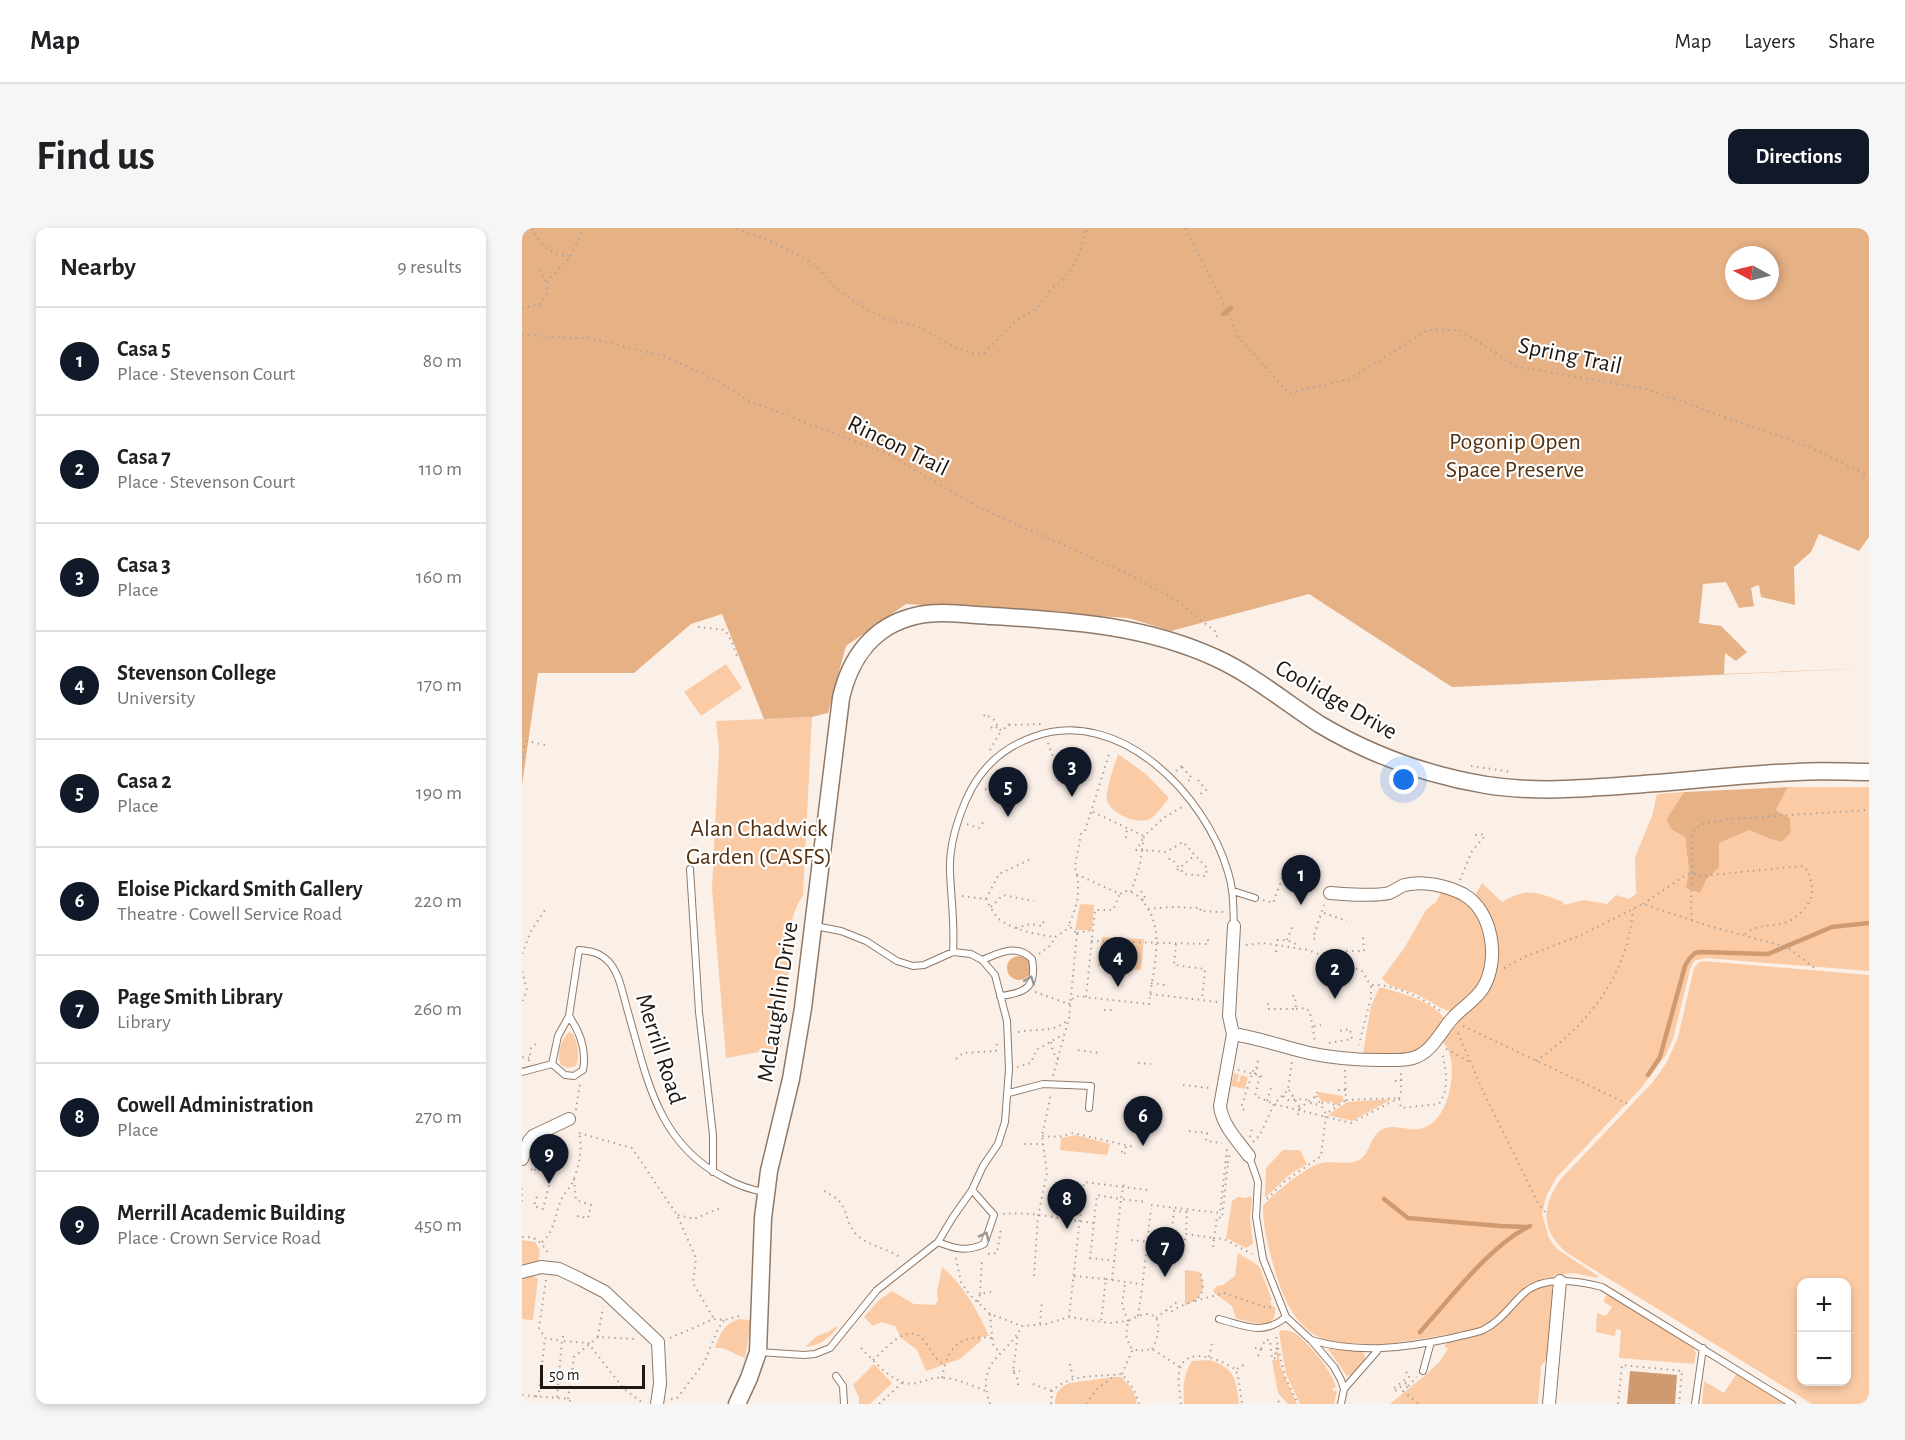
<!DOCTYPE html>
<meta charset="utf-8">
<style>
body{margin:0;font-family:"Alegreya Sans",sans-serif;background:#f6f6f6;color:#202124}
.controls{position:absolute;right:18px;bottom:18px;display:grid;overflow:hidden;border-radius:12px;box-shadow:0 3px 9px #0003}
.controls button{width:54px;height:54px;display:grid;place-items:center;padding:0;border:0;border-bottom:2px solid #e0e0e0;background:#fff;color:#202124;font:30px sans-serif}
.compass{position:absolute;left:1203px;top:18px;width:54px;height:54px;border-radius:50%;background:#fff;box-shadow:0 3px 9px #0003;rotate:277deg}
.scale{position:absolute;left:18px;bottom:15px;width:105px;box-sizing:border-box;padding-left:6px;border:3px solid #201710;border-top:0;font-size:16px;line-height:21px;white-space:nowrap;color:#201710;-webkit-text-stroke:4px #fff;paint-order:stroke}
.you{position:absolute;left:882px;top:552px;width:21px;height:21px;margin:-15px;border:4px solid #fff;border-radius:50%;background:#1a73e8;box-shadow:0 0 0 9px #1a73e833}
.badge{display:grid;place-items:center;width:39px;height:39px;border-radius:50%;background:#111827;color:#fff;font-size:20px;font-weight:700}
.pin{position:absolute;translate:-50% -50px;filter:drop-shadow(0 2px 3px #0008)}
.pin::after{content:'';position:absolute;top:32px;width:21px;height:18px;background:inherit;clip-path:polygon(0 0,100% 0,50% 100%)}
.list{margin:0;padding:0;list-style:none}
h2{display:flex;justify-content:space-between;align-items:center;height:78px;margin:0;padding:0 24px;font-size:26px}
h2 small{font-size:20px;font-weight:400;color:#757577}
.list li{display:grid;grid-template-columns:39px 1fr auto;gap:18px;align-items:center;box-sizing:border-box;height:108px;padding:0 24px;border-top:2px solid #e0e0e0}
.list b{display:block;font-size:22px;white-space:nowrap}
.list p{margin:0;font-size:20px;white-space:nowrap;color:#757577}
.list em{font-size:20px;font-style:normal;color:#757577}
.map{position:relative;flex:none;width:1347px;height:1176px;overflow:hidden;border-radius:12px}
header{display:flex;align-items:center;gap:36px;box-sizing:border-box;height:84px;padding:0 30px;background:#fff;border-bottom:2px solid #e0e0e0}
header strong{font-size:28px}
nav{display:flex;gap:33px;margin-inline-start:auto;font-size:21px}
.intro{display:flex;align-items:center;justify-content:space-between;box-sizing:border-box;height:144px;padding:0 36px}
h1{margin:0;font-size:42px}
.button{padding:15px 27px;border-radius:12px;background:#111827;color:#fff;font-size:21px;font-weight:700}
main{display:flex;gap:36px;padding:0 36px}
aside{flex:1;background:#fff;border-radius:12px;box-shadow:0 3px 9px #0003}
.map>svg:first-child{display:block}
.green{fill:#fbcba5;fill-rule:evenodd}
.forest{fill:#e7b186;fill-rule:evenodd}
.water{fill:#cf9a70}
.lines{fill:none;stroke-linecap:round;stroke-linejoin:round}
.stream{stroke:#cf9a70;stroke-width:4.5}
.service-casing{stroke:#907967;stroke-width:8}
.minor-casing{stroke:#907967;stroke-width:14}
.tertiary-casing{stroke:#907967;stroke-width:19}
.path{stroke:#ada39b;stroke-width:2;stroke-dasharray:1.5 4.5;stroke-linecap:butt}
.service{stroke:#fff;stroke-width:6}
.minor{stroke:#fff;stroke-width:12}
.tertiary{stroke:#fff;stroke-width:16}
.oneway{stroke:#9b9793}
.labels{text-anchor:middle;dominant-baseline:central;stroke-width:4.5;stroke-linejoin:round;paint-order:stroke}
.street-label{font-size:24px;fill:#201710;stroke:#fff}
.park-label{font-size:24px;fill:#543110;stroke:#fff}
</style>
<header>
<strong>Map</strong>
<nav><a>Map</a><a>Layers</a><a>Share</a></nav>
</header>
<div class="intro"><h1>Find us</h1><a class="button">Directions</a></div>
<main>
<aside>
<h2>Nearby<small>9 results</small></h2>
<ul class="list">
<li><span class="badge">1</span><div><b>Casa 5</b><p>Place · Stevenson Court</p></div><em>80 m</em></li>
<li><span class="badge">2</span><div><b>Casa 7</b><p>Place · Stevenson Court</p></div><em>110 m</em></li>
<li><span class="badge">3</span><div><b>Casa 3</b><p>Place</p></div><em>160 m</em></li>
<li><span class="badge">4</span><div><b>Stevenson College</b><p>University</p></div><em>170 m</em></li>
<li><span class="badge">5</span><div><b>Casa 2</b><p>Place</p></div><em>190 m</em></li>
<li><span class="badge">6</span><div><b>Eloise Pickard Smith Gallery</b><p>Theatre · Cowell Service Road</p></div><em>220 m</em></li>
<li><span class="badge">7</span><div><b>Page Smith Library</b><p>Library</p></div><em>260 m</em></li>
<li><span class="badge">8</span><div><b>Cowell Administration</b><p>Place</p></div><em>270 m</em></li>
<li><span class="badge">9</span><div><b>Merrill Academic Building</b><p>Place · Crown Service Road</p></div><em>450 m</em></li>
</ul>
</aside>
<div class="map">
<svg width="1347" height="1176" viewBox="0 0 1347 1176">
<rect width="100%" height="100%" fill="#fbf0e8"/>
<path class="green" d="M204,436L220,460L179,488L162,464Z
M290,489L281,667C272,682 268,693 270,710L259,820L204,830L190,661L197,521L194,493Z
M596,526L624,546L647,570C642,576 635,587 628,591C616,597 588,586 585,572C583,562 593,537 596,526Z
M1266,559H1347V743L1183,730L1172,733L1168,742L1151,811L1144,827L1120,859L1034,950L1024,969L1020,986L1027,1010L1035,1021L1076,1048L1075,1050L1052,1045L1032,1047L1030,1064L1033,1069L1028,1127L1019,1138L1016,1176H868L907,1144L918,1133L926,1121L922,1118L927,1113L925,1106C892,1113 822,1126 793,1107C771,1093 761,1069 754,1046C747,1023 741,1001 741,978C751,966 785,938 799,935C812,932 829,939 840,930C849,922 848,907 861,901C874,895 888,905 901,900C926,892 935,847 927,824C926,820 922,816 920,812L928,799L968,755L966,687L953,667L960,655L980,674C1006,659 1014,664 1041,674L1042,677L1062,672L1085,676L1094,667L1107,671L1114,666L1113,629L1130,588L1135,566L1162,564L1144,592L1150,602L1163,609L1167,643L1165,660L1184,652L1197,639L1196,615L1227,602L1248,611L1260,614L1269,604L1268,590L1254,582Z
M920,663L941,671L962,694L965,736L959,757L928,784C917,779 906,772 894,766C883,761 868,761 860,750L883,719L904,682L914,674Z
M558,676L572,677L570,702H553Z
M580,709L622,711L619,742L576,738Z
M1181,733L1347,747V1176H1290L1045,1025C1019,1003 1019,980 1038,952L1130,855L1145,834L1156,809L1172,740L1176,735ZM1280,1054H1324V1154H1280Z
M857,760H862C879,765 915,775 923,792C904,821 900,825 865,826C857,826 848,827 841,825L849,778Z
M47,804L51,806C56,816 58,827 54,838L45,840L39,837C34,828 39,811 47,804Z
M712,845L717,846L715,854H717L719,847L726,849L723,861L709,858Z
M796,864L821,868V873L815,877L808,873L800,874L796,868Z
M870,871L830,893L806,887L825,874Z
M554,907L588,916L585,927L538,922L539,910Z
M761,922H778L785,936L767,947L743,970L744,940Z
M727,968L730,970L728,990L731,1016L724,1020L704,1010L710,973L716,969L724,970Z
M0,1012L13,1014L18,1022L16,1036L0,1040Z
M716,1025L737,1038L750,1072L748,1073L750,1078L753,1079C756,1104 730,1094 714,1091L710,1078L691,1064L694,1058L701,1057L713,1048Z
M420,1039C441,1056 456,1083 467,1108L459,1109V1113L438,1131L404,1143L395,1122L379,1110L373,1098L359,1094L351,1098L342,1089L357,1072L370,1063L392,1076L413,1077L416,1073L415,1064Z
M663,1042L678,1044C684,1062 681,1069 663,1078Z
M9,1046L16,1051L11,1092L0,1091V1049Z
M1087,1067L1171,1119L1174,1125L1172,1136L1097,1130L1099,1102L1094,1101L1093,1108L1074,1104L1075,1085L1084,1088L1090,1079L1082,1074L1083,1068Z
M217,1091L228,1092L229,1094L223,1130L200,1120H193C198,1106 202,1096 217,1091Z
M315,1098V1101C305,1111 298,1118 283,1119L295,1108L306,1104Z
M759,1102C763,1102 769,1103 773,1105C787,1115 810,1143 814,1159L811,1160V1163H815L812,1176H778L764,1146L757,1105Z
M808,1119L840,1124L842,1125L843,1131L830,1147L825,1148L806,1121Z
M754,1123L756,1124L759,1140L775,1176H766L756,1165L750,1132H755Z
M687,1132C714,1140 714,1152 717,1176H662C661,1160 661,1146 670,1133Z
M352,1136L370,1155L348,1176H337V1169L331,1157Z
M1215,1145L1264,1176H1180L1182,1153L1202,1165Z
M591,1149H599L609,1160L615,1173L614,1176H533C533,1165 537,1160 547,1155Z"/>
<path class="forest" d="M0,0H1347V309L1337,323L1297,306L1289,324L1272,339L1273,377L1239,369L1237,357L1229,360L1232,378L1217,380L1204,354L1181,356L1177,395L1199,398L1225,424L1214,433L1203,425L1202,446L1347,440L930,459L787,366L649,403L606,390L384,376L324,418L306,485L290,489L242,491L200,386L169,396L112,445H16L0,557ZM1212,27H1248V63H1212Z
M1266,559L1254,582L1268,590L1269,604L1260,614L1248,611L1227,602L1197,615V639L1184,652L1178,665L1164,660L1167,643L1163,609L1150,602L1144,592L1162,564Z
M485 740a12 12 0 1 1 24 0a12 12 0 1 1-24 0Z"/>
<path class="water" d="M1108,1143L1155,1147L1153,1176H1105Z"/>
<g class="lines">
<path class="stream" d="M701,86L709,80
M1126,847L1138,829L1163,738L1167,731L1173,725L1179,724L1246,726L1310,699L1347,695
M862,971L886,990L978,998L1005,999
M898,1104C928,1071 968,1017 1008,998"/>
<g class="service-casing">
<path id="service" d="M168,641L177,784L191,907V944
M711,663L733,670
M431,724C433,696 429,671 428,643C427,620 435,593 444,572C457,542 480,520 511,509C597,477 684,567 706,644C712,662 711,679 712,698
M460,732C478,725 494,715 510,731C515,759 504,765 478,768
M47,788L57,722C68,723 77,724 86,733C98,745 101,768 106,784C125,850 135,914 201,949C215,957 227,962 244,964
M47,788C58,804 65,822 61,842L52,848L43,847L30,836L36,808Z
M0,844L30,836
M487,865L521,856L569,858L567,880
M727,928L736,954L734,989L741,1031L764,1089L789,1112L812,1139L819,1152L822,1161L819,1176
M416,1014C433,1021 445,1024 462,1016L472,987L450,962
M697,1091C724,1098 741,1108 764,1089
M789,1112C836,1126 883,1120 930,1110C940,1107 951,1106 961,1102C978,1094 988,1078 1001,1066C1021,1047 1057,1053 1080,1059L1270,1176
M236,1124L282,1127L293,1126L308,1120L355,1062L416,1014L431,989L450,962L461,938L476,916L483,894L487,841L485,793L473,747L460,732L449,726L431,724L402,737L391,738L375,733L344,713L319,703L293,698
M901,1143L909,1114
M314,1148L321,1158L322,1176
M822,1161L856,1122
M1173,1176L1181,1120"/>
</g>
<g class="minor-casing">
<path id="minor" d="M712,698L707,788L711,806L698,878C700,897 716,913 727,928
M711,806C737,810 761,819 787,825C810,830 835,832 859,832C869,832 881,833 891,830C909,825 918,805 929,792C939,780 953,773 961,760C978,732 971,683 941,666C925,658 901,652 883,657C878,658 873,663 867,665C851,669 825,666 808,665
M0,931L7,913L11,908L47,891
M0,1044L19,1039L37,1041L58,1051L83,1064L136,1114L138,1156L135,1176
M1027,1176L1038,1053"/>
</g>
<g class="tertiary-casing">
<path id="tertiary" d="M215,1176L227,1150L236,1124L241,990L247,943L269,851L281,780L319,470C328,430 351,398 393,388C418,382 446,387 471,388C549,393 622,397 694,430C731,447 763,474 797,496C849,527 904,547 964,557C1021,566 1078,559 1136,555C1182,551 1228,546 1275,544C1299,542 1323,544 1347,544"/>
</g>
<path class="path" d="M10,0C17,17 31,28 49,28
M215,0C222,5 229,5 236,8C253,15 270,24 286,33C300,41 307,55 319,64C335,76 353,87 372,93C379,95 387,95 394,98C417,107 435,126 461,126L495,92L515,80L529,61L540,53L555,32L565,0
M663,0L705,82L716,109L767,165L828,151L905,102H938L993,138L1124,161L1287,219L1347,248
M17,42L22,48L25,57
M0,80L19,76L25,65V57L29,49L49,28L61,0
M0,106L41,110H66L142,128L195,152L227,173L364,225L458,280L602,344L653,371L695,405V413
M176,399L203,402L210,414L215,428
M462,488L463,486L472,492L479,503L487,497L485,494
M487,497L519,496
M469,499L471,501L475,499
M526,515L533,535L540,540
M468,522L479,503
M1,531L0,525L5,513L27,518
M949,538L990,544
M660,539L670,550L665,554
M654,543L663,535
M676,552L684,562L677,567
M463,561L471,565
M571,584L622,608L615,622H612
M445,596L457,600L462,593
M604,610L605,600
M620,622L622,608L643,589L660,579
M655,642L673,627
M555,647C558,666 555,679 547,696L550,702L555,705
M938,652L950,623L963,608L959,606L953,607
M609,664L618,637L620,622L644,624L661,614L685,640L684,648L662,646L650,631H643
M440,668L464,671C468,678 472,687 478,692C494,703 514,706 533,709
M464,671L477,646L509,631
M620,672L624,671L619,663L622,660
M741,672L751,675L761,648L770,652
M1121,676L1165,646L1171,645L1180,648L1280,638L1286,643C1288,650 1291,658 1290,666C1288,678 1273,692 1262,695C1245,700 1236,695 1222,707
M469,679L481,667L512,673
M626,681L649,679L679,680L678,683L702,684
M802,685L825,693
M1170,693C1168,677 1170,664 1170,649C1171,632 1168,618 1172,601L1181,596L1206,591L1347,582
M494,700L508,696L520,698L522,692
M555,705L570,702
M793,711L791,710L802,677
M765,712L770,699
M569,713L686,716V710
M654,716L652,737L683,741L680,772
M724,717L741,715L786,722L840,743L849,758V769L837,817
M824,723H842L841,709
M754,724L755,712H765L776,717
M0,726L9,703L23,682
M517,726L529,717L533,709L544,702L547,697
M982,740L1002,729L1057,708L1121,676L1190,699L1265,719L1294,741
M0,743L5,762L0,774
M805,744V745
M629,755L643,757
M850,757C873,756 900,770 919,783
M513,764L547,776L553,768L627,776C630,745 643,706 625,679C619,670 614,664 603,663L598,666L554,646L553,638L559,606L563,603L588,523
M628,766L696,774
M564,769L573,682H591L598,666
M746,775V781H774L773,768H769
M774,781L784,780L788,784L793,814
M582,782H590
M792,798L799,797
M941,798L1106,876
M496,804C515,800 534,806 547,790L555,705
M936,805L961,863L1016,975L1023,984
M529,814L531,824L537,833
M807,815L830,811L828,801L817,803L816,800
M924,821L948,834
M556,822L578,825
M0,829L7,830
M434,831L441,825L474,823L475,816
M7,833L9,820L15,815
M1014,833C1067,796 1106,747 1111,681
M616,835L629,836
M495,839L509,835L514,822L542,806
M716,842L740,848
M823,842L824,872L877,870L879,880L917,876C928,859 924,843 920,824
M733,846L736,832
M531,848L547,790
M738,848L733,868L752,876L829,895L877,870L879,864V843
M873,853L882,851
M661,857L688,860
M767,862L778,880
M816,862H824
M761,868L766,872L783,871L792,877L805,874L816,878
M794,868L804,886L824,872
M745,873L749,860
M54,882L58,855
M722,882L719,880L732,840L738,841
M776,887L778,880L794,868L795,864
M667,903L685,905L684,913L700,915
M57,905L110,920L155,987L174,1030L171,1055L192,1091
M520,908L536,909L551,905L612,919
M728,909L730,900
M731,914L738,907L752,876L766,862L770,833
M502,916H521
M600,923V926H603L604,918
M703,934L706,935L700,990L695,989L692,1010L702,1011L730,1026
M706,935L708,924
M9,941L12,944L19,925L25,926L33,934L21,981L12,978L15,968
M52,951L54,972L69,977L66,990L56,988L54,991
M0,960V974
M302,963C331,977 318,987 334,1006C345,1018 366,1020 379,1030
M745,971L762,954L799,928L804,886
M629,977L698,985L705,921
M481,986C511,983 542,992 572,995
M156,987L172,991L198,980
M0,1009C15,1008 20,1015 27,1027
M609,1012L648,1016L652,983L665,984L664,1006
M20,1014C33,1003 33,986 39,972C42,965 49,959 52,951C57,938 61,919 57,905
M662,1018L664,1006L692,1010L691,1020
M466,1026L475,1025L479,1001
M434,1030L439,1054L447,1066L468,1086L500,1098
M593,1033L568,1030L575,967L599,971L602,956
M512,1048L516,988L525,945L520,908L529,866
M552,1048L584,1051L579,1094
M584,1051L590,1052L599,971L625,974
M24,1052L17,1100L24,1111L40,1112
M590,1052L625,1057
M621,1052L629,980
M458,1066L460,1031
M673,1073L702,1065L746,1080L750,1079
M456,1074L458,1066L473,1063
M644,1082L649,1084C668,1070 688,1077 678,1044
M468,1086L471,1116L478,1125
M616,1088L620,1060
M547,1089L562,954L626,962
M634,1090L655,1074
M518,1096L520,1072
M41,1108V1113L66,1115L102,1161L121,1175
M76,1109L81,1079
M148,1110L192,1091L202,1092L221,1087
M339,1120C351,1132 366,1150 383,1155C394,1158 403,1151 414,1150C430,1148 449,1157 464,1163
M733,1120L739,1121L743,1112H748L750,1131L754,1130L753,1121L756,1120L754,1107
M756,1120L763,1149L776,1176
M630,1121C636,1111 643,1086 624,1086C618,1086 612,1091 606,1093L604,1107L608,1119L617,1123L630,1121L658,1139
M736,1128L739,1121
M687,1129L690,1116
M351,1132C366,1119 387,1091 404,1115C412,1126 410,1128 422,1137
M548,1136L551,1151
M715,1141L723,1136
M38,1143L50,1144
M491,1143H498
M884,1144L888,1148L871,1161L873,1163L884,1155L886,1158L881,1163L897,1176
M600,1146L611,1121
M420,1150C426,1118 437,1107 470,1110
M511,1156L530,1163
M496,1157V1152L491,1143L496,1105
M886,1158L895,1149
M0,1167L35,1170L40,1112
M14,1169L17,1165L23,1110
M36,1170L46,1171L52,1176
M46,1171L52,1129L76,1109L113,1111
M149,1171L155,1170L182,1135L196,1101L202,1092
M756,1173L760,1176
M357,1176L381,1154
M468,1176C453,1131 484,1130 500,1098L524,1096L547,1089L587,1095L606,1093L600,1077L603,1054
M529,1176L530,1163C548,1145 577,1149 600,1146L612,1162L617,1176
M564,1176L575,1161L594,1147
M659,1176C658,1165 654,1148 659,1138C668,1118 702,1133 714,1142L717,1153L720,1176
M1096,1176L1100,1137L1160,1143L1157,1176"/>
<use href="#service" class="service"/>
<use href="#minor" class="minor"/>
<use href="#tertiary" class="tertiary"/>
</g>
<defs><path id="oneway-chevron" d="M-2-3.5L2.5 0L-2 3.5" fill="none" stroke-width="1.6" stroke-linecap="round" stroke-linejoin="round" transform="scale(1.5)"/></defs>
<g class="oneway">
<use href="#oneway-chevron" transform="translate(508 752) rotate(-69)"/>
<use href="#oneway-chevron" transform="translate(463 1008) rotate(-64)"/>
</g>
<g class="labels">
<g class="street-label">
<text transform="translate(1048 128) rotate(12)">Spring Trail</text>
<text transform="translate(376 218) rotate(26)">Rincon Trail</text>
<text transform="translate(814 472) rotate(30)">Coolidge Drive</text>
<text transform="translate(256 774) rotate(-81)">McLaughlin Drive</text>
<text transform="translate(138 821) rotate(72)">Merrill Road</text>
</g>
<g class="park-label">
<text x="993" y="214">Pogonip Open<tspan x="993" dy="28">Space Preserve</tspan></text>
<text x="237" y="601">Alan Chadwick<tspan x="237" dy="28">Garden (CASFS)</tspan></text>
</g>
</g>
</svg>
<div class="controls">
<button>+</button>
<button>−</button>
</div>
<svg class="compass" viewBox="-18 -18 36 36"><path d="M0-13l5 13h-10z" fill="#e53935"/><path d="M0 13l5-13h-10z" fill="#757577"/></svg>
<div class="scale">50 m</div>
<div class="you"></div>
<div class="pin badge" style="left:779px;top:677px">1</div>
<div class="pin badge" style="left:813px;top:771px">2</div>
<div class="pin badge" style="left:550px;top:569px">3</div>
<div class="pin badge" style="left:596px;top:759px">4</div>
<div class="pin badge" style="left:486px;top:589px">5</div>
<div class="pin badge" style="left:621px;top:918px">6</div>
<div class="pin badge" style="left:643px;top:1049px">7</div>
<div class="pin badge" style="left:545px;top:1001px">8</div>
<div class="pin badge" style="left:27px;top:956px">9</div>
</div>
</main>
